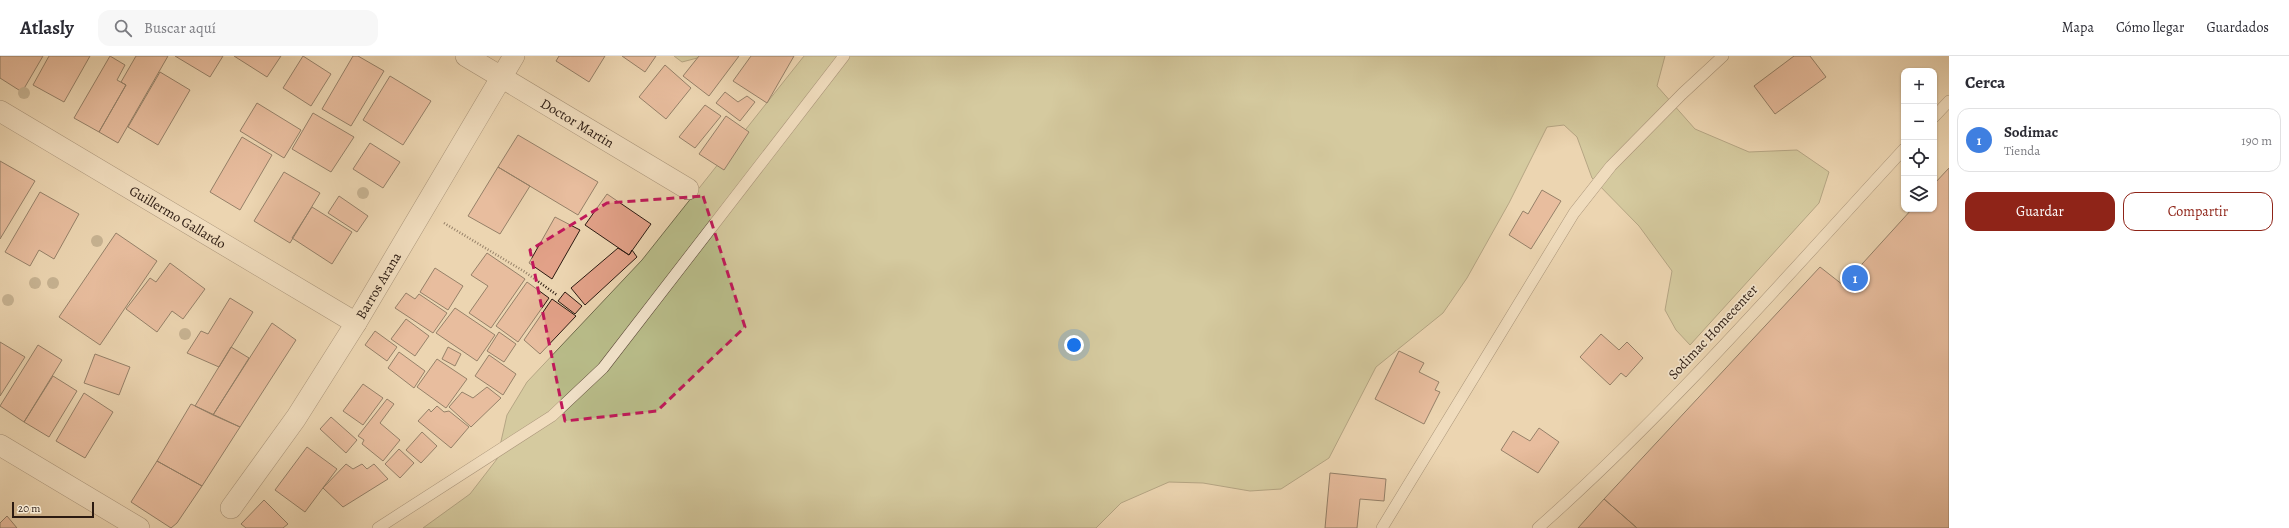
<!DOCTYPE html>
<html lang="es">
<meta charset="utf-8">
<style>
body{margin:0;font-family:Alegreya,serif;background:#f7f7f7;color:#2b2b33}
.controls{position:absolute;right:12px;top:12px;display:grid;overflow:hidden;border-radius:8px;box-shadow:0 1px 3px #0004}
.controls button{width:36px;height:36px;display:grid;place-items:center;padding:0;border:0;border-bottom:1px solid #e1e1e2;background:#fff;color:#2b2b33;font:20px sans-serif}
.scale{position:absolute;left:12px;bottom:10px;width:82px;box-sizing:border-box;padding-left:4px;border:2px solid #2b1a11;border-top:0;font-size:11px;line-height:14px;white-space:nowrap;color:#2b1a11;-webkit-text-stroke:3px #f3e4cc;paint-order:stroke}
.you{position:absolute;left:1074px;top:289px;width:14px;height:14px;margin:-10px;border:3px solid #fff;border-radius:50%;background:#1a73e8;box-shadow:0 0 0 6px #1a73e833}
.badge{display:grid;place-items:center;width:26px;height:26px;border-radius:50%;background:#8f2418;color:#fff;font-size:13px;font-weight:700}
.pin{position:absolute;translate:-50% -50%;border:2px solid #fff;box-shadow:0 1px 4px #0006}
.list{margin:0;padding:0;list-style:none}
h2{display:flex;justify-content:space-between;align-items:center;height:52px;margin:0;padding:0 16px;font-size:17px}
h2 small{font-size:13px;font-weight:400;color:#7c7c81}
.list li{display:grid;grid-template-columns:26px 1fr auto;gap:12px;align-items:center;box-sizing:border-box;height:64px;margin:0 8px 8px;padding:0 8px;border:1px solid #e1e1e2;border-radius:12px}
.list b{display:block;font-size:15px;white-space:nowrap}
.list p{margin:0;font-size:13px;white-space:nowrap;color:#7c7c81}
.list em{font-size:13px;font-style:normal;color:#7c7c81}
.actions{display:flex;gap:8px;padding:12px 16px}
.actions a{flex:1;padding:9px 0;border:1px solid #8f2418;border-radius:12px;text-align:center;font-size:14px;color:#8f2418}
.actions .main{background:#8f2418;color:#fff}
.icon{flex:none;width:22px;height:22px;fill:none;stroke:currentColor;stroke-width:2;stroke-linecap:round;stroke-linejoin:round}
.map{position:relative;flex:none;width:1949px;height:472px;overflow:hidden}
header{display:flex;align-items:center;gap:24px;box-sizing:border-box;height:56px;padding:0 20px;background:#fff;border-bottom:1px solid #e1e1e2}
header strong{font-size:19px}
nav{display:flex;gap:22px;margin-inline-start:auto;font-size:14px}
.search{width:280px;height:36px;background:#f7f7f7;display:flex;align-items:center;gap:10px;box-sizing:border-box;padding:0 14px;border-radius:12px;color:#7c7c81;font-size:15px}
main{display:flex}
aside{flex:1;background:#fff}
.map>svg:first-child{display:block}
.green{fill:#b9bd8a;stroke:#726c4e}
.building{fill:#e2a188;stroke:#2b1a11}
.lines{fill:none;stroke-linecap:round;stroke-linejoin:round}
.lane-casing{stroke:#5b4939;stroke-width:12}
.street-casing{stroke:#5b4939;stroke-width:22}
.path{stroke:#2b1a11;stroke-width:2.5;stroke-dasharray:1 2;stroke-linecap:butt}
.lane{stroke:#f3e4cc;stroke-width:11}
.street{stroke:#f3e4cc;stroke-width:21}
.tree{fill:#9a896d}
.marked{fill:none;stroke:#c2185b;stroke-width:3;stroke-dasharray:8 5;stroke-linejoin:round}
.labels{text-anchor:middle;dominant-baseline:central;stroke-width:3.5;stroke-linejoin:round;paint-order:stroke}
.street-label{font-size:14px;fill:#2b1a11;stroke:#f3e4cc}
</style>
<header>
<strong>Atlasly</strong>
<div class="search"><svg class="icon" aria-label="search" viewBox="0 0 24 24"><circle cx="10" cy="10" r="6"/><path d="M15 15l6 6"/></svg>Buscar aquí</div>
<nav><a>Mapa</a><a>Cómo llegar</a><a>Guardados</a></nav>
</header>
<main>
<div class="map">
<svg width="1949" height="472" viewBox="0 0 1949 472">
<rect width="100%" height="100%" fill="#ecd5b1"/>
<filter id="stains"><feTurbulence type="fractalNoise" baseFrequency=".005" numOctaves="4"/><feColorMatrix values="0 0 0 0 .2 0 0 0 0 .09 0 0 0 0 .02 0 0 0 .5 -.17"/></filter>
<radialGradient id="worn" r=".72"><stop offset=".6" stop-color="#630" stop-opacity="0"/><stop offset="1" stop-color="#630" stop-opacity=".3"/></radialGradient>
<path class="green" d="M674,0H705L682,6Z
M804,0H1665L1657,30L1695,73L1749,96L1797,94L1829,116L1819,147L1690,289L1676,274L1665,254L1672,215L1639,170L1592,122L1577,81L1564,69L1547,71L1509,147L1467,222L1443,257L1376,311L1329,402L1281,433L1250,435L1203,427L1169,426L1121,447L1096,472H423L470,438L497,403L507,359L527,326L642,204Z"/>
<path class="building" d="M0,0H43L22,36L0,22Z
M49,0H90L64,46L33,29Z
M110,0L125,9L117,24L126,29L99,76L74,62Z
M136,0H168L118,87L99,76L126,29L121,26Z
M175,0H223L210,21Z
M234,0H281L267,21Z
M303,0L331,18L311,50L283,32Z
M353,0H358L384,15L351,70L322,53Z
M559,0H605L589,26L556,5Z
M622,0H656L645,16Z
M699,0H739L709,40L683,20Z
M751,0H794L767,47L733,25Z
M1794,0H1810L1826,21L1775,58L1754,30Z
M665,9L691,32L666,63L639,41Z
M160,16L190,34L158,89L128,71Z
M390,20L431,45L403,89L363,64Z
M725,36L738,46L747,40L755,46L740,65L716,47Z
M257,47L301,74L284,102L240,75Z
M705,49L721,60L695,92L679,81Z
M313,57L354,81L331,116L292,93Z
M726,60L749,76L724,114L699,98Z
M518,79L598,126L578,159L498,111Z
M242,81L272,99L240,154L210,136Z
M370,87L400,106L383,132L353,113Z
M0,105L35,125L0,183Z
M498,111L530,130L500,178L468,160Z
M1949,112V472H1637L1604,443L1820,211L1843,229L1912,153H1934V128Z
M284,116L320,137L290,187L254,165Z
M1542,134L1561,145L1531,193L1509,179L1523,155L1528,158Z
M40,136L79,158L54,203L39,194L30,210L5,196Z
M607,138L651,168L629,199L585,169Z
M339,140L368,160L357,176L328,157Z
M312,151L352,176L332,208L292,182Z
M555,161L580,174L552,223L529,207Z
M116,177L157,205L100,289L59,261Z
M618,192L629,199L632,194L637,201L585,249L571,232Z
M487,197L525,223L491,272L469,257L488,230L471,219Z
M170,207L205,233L183,263L172,255L157,276L126,253L150,222L156,226Z
M435,212L463,230L448,254L420,236Z
M527,226L549,242L518,286L496,270Z
M565,236L582,250L575,258L558,245Z
M406,237L415,243L419,238L447,257L433,277L395,252Z
M230,242L253,256L219,311L187,297L201,275L208,278Z
M552,243L576,260L540,298L524,284Z
M455,252L495,279L477,305L436,277Z
M406,263L429,280L415,300L391,283Z
M272,267L296,284L240,371L213,359Z
M375,275L397,291L387,305L365,289Z
M499,276L516,288L504,306L487,295Z
M1601,278L1619,294L1627,286L1643,302L1626,321L1621,317L1610,329L1580,301Z
M0,286L25,301L0,340Z
M38,289L62,304L24,366L0,350Z
M231,291L249,302L213,359L195,350Z
M448,291L461,298L455,310L442,303Z
M1399,295L1424,307L1419,316L1439,326L1435,334L1440,336L1424,368L1375,343Z
M399,296L425,315L414,332L388,312Z
M95,298L130,311L119,339L84,327Z
M489,299L516,318L503,339L475,320Z
M437,303L467,323L446,352L417,331Z
M53,320L77,335L49,381L24,366Z
M363,328L383,342L363,369L343,355Z
M487,331L501,342L471,371L449,351L462,336L473,342Z
M84,337L113,356L85,402L56,385Z
M387,343L394,348L380,367L400,384L383,405L362,388L364,384L358,380Z
M191,348L240,371L202,430L157,405Z
M437,350L444,356L449,355L469,371L451,392L418,365L429,353L431,356Z
M331,361L357,384L346,397L320,373Z
M1539,372L1559,386L1538,417L1501,394L1513,375L1530,385Z
M422,376L437,390L421,407L406,394Z
M307,391L337,413L305,456L275,434Z
M399,393L414,407L400,422L385,408Z
M157,405L202,430L177,467L171,472L131,446Z
M346,408L353,413L362,408L367,413L374,408L388,423L343,451L323,432Z
M1330,417L1386,423L1384,445L1360,443L1357,472H1325Z
M1604,443L1637,472H1578Z
M264,444L288,468L283,472H246L241,468Z
M7,460L17,472H0V467Z"/>
<g class="lines">
<g class="lane-casing">
<path id="lane" d="M1934,61L1949,45
M378,472L552,360L603,312L844,0
M1382,472L1574,157L1611,110L1682,38L1723,0
M1538,472C1668,357 1786,221 1904,93"/>
</g>
<g class="street-casing">
<g id="street">
<path id="s1" d="M466,0L688,133"/>
<path id="s2" d="M0,55L356,267"/>
<path d="M0,389L139,472"/>
<path id="s3" d="M231,452L296,362L356,267L514,0"/>
</g>
</g>
<path class="path" d="M444,167L525,216L557,239"/>
<use href="#lane" class="lane"/>
<use href="#street" class="street"/>
</g>
<g class="tree">
<circle cx="24" cy="37" r="6"/>
<circle cx="363" cy="137" r="6"/>
<circle cx="97" cy="185" r="6"/>
<circle cx="35" cy="227" r="6"/>
<circle cx="53" cy="227" r="6"/>
<circle cx="8" cy="244" r="6"/>
<circle cx="185" cy="278" r="6"/>
</g>
<path d="M0 0H1949V472H0ZM703,140L745,271L657,355L565,365L530,194L607,147Z" fill="#ecd5b1" fill-opacity=".55" fill-rule="evenodd"/>
<path class="marked" d="M703,140L745,271L657,355L565,365L530,194L607,147Z"/>
<g class="labels">
<g class="street-label">
<text stroke="none"><textPath href="#s1" startOffset="130">Doctor Martin</textPath></text>
<text stroke="none"><textPath href="#s2" startOffset="207">Guillermo Gallardo</textPath></text>
<text stroke="none"><textPath href="#s3" startOffset="267">Barros Arana</textPath></text>
<text transform="translate(1713 276) rotate(-47)">Sodimac Homecenter</text>
</g>
</g>
<rect width="100%" height="100%" filter="url(#stains)"/>
<rect width="100%" height="100%" fill="url(#worn)"/>
</svg>
<div class="controls">
<button>+</button>
<button>−</button>
<button><svg class="icon" aria-label="locate" viewBox="0 0 24 24"><circle cx="12" cy="12" r="6"/><path d="M12 2v4M12 18v4M2 12h4M18 12h4"/></svg></button>
<button><svg class="icon" aria-label="layers" viewBox="0 0 24 24"><path d="M12 4l9 5-9 5-9-5zM3 14l9 5 9-5"/></svg></button>
</div>
<div class="scale">20 m</div>
<div class="you"></div>
<div class="pin badge" style="left:1855px;top:222px;background:#3f7fe0">1</div>
</div>
<aside>
<h2>Cerca<small></small></h2>
<ul class="list">
<li><span class="badge" style="background:#3f7fe0">1</span><div><b>Sodimac</b><p>Tienda</p></div><em>190 m</em></li>
</ul>
<div class="actions"><a class="main">Guardar</a><a>Compartir</a></div>
</aside>
</main>
